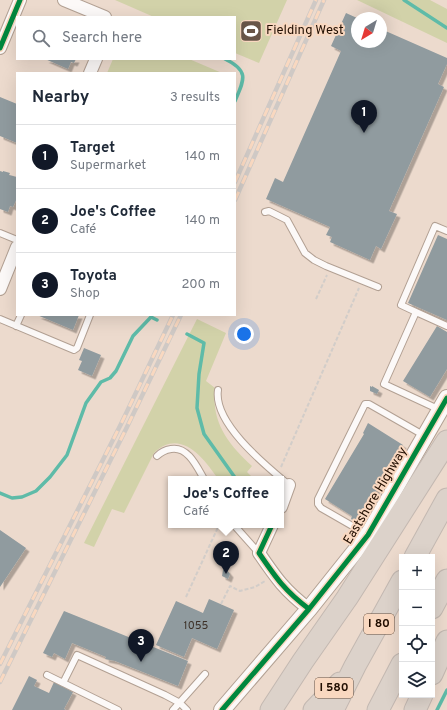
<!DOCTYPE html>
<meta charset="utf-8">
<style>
body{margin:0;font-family:Overpass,sans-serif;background:#f2f2f3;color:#1f2937}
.controls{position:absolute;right:12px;bottom:12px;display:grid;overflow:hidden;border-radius:0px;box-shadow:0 4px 16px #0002}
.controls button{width:36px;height:36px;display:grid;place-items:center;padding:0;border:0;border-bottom:1px solid #e0e1e3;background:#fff;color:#1f2937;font:20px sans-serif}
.compass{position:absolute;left:351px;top:12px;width:36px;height:36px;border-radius:50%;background:#fff;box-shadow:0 4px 16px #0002;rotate:218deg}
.you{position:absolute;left:244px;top:334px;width:14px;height:14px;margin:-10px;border:3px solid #fff;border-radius:50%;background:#1a73e8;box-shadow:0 0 0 6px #1a73e833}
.badge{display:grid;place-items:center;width:26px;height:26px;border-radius:50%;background:#111827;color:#fff;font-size:13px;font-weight:700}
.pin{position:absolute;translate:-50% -33px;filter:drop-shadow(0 1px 2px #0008)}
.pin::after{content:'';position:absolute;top:21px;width:14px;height:12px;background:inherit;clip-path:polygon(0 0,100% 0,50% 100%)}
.popup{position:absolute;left:168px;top:476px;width:116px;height:52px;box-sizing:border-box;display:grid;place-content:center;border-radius:0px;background:#fff;filter:drop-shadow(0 1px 3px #0005);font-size:13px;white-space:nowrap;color:#747a83}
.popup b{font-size:15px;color:#1f2937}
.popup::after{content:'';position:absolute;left:50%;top:100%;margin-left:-8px;border:8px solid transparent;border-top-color:#fff}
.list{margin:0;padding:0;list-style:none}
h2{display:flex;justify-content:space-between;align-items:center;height:52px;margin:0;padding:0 16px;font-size:17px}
h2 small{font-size:13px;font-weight:400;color:#747a83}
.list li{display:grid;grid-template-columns:26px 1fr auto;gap:12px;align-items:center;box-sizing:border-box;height:64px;padding:0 16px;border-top:1px solid #e0e1e3}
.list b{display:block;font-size:15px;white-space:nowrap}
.list p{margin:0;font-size:13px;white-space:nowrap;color:#747a83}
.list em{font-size:13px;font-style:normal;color:#747a83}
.icon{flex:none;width:22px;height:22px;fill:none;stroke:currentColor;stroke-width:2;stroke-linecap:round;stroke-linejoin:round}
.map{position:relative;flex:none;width:447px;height:710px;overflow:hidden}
.search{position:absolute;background:#fff;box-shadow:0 4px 16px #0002;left:16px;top:16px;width:220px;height:44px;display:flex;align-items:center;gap:10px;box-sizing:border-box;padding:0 14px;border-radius:0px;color:#747a83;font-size:15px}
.panel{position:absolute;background:#fff;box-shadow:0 4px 16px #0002;left:16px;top:72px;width:220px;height:244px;border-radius:0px}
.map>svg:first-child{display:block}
.green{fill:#d2d2a9}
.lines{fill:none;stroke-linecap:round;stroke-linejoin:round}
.stream{stroke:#5ebba8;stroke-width:3.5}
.building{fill:#909b9f;filter:url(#shadow)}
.lane-casing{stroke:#b2a093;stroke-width:8}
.street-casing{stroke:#b2a093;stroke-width:14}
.secondary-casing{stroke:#b2a093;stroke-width:18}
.highway-casing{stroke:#c3b8b1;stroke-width:23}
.path{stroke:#d2cdc9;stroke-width:2;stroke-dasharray:4 2;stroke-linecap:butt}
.lane{stroke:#fcf9f8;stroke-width:6}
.street{stroke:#fcf9f8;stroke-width:12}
.secondary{stroke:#fcf9f8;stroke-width:16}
.highway{stroke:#dcd2ca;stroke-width:21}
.rail-casing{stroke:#cfc9c5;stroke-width:4.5}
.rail{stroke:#f9d8c0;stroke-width:3;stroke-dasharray:9;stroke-linecap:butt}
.cycleway-casing{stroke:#f9d8c0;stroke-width:8}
.cycleway{stroke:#00873e;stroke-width:5}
.labels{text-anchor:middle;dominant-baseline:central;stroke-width:4;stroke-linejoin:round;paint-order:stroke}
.number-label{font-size:11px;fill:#3d3128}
.shield{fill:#f9d8c0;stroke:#624b3a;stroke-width:1}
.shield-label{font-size:12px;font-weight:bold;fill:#210e01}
.poi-label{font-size:13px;fill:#210e01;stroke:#f9d8c0;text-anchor:start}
.street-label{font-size:13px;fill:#210e01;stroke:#f9d8c0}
</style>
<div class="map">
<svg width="447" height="710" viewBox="0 0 447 710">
<defs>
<filter id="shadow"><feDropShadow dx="3.5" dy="3.5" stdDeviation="0" flood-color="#0004"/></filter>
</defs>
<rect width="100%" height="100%" fill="#ecdacd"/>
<path class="green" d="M115,0H287L259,63L235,53V17H154Z
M357,0H430L447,9V43Z
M113,59H189L222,73H107Z
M197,319L226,333L206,381L215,388C211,422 228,444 252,466L247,472L254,479H218C203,457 180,428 154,453L124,513L112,509L94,547L84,543Z"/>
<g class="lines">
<path class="stream" d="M404,0L447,28
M225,59C250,71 244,80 235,101
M187,334L204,343L199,374L197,408L204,434L236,479
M0,493L12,498L22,497L36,491L50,477L67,455L86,403L101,382L110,378L116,371L133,336L151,317L157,320
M437,710L447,690"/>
</g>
<path class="building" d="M346,13L357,18V42H381V29L447,58V64L438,84L444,87L389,211L397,214L381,249L376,246L370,260L330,242L332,237L326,235L330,227L266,199L275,178L283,182L341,51L331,46Z
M45,59H76L74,63L71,62L68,69Z
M0,97L17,104V143L0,136Z
M0,171L3,172V171L10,173L9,175L17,177V198L13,207L10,206L8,212L0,209Z
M438,235L447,239V320L408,303Z
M37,315H79L73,330Z
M437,326L447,332V369L430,397L403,381Z
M84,348L101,355L92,376L78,370L82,361L79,360Z
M370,386L372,387V386L379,390L377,394L370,391Z
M368,423L403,445L365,509V512L359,521L356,522L351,519L352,516L325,499L364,434L363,433Z
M0,530L26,548L0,587Z
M226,569L230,574L228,579L222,576L223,570Z
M209,599L234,610L217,649L192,638L184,657L156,645L176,601L203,613Z
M64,611L188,661L178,686L115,661L105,659L106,657L72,643L65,659L54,653L52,657L43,653Z
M29,676L37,680L34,686L49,693L54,682L73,692L64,709L66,710H12Z"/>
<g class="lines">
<g class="lane-casing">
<path id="lane" d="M265,212L269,211L287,220L305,253L314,260L326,266L378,287
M0,233L17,240
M416,312L447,326
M0,319L74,350L77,348L90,315
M16,326L21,315
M218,390C213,423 265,465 289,485
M440,410L384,384L416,312L401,305L435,226L447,231
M157,456C161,452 165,450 171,449C188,446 197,467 204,479
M234,525L259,553
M368,535L321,508L318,504V499L365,404H369L425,436
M47,675L118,710
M63,683L77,655L165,695L180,703L187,710
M173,710L205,674"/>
</g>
<g class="street-casing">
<path id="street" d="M64,0L105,17
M0,48L20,0
M90,73L96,59
M0,289L17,247
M281,507L289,485
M272,525L259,553C276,578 285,591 309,609"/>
</g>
<g class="secondary-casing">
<path id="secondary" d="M222,710L309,609L368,535L447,398"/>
</g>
<g class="highway-casing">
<path id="highway" d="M415,557L447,499
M432,608L447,580
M432,674L447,641
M271,710L303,661L347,598L447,441
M314,710L340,683
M333,710L355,666L402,581
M378,710L402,664
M415,710L422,695"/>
</g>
<path class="path" d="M316,299L327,275
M281,467L359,288
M186,597L219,525
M221,604L230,586L240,591L255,587L265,581"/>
<use href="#lane" class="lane"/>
<use href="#street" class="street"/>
<use href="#secondary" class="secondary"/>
<use href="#highway" class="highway"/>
<g class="rail-casing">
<path id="rail" d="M235,182L316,0
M235,200L324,0
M0,664L121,424L173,315
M0,682L127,427L181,315"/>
</g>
<use href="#rail" class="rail"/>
<g class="cycleway-casing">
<path id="cycleway" d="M0,48L20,0
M272,525L259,553C276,578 285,591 309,609
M222,710L309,609L368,535L447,398"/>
</g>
<use href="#cycleway" class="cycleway"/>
</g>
<defs>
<g id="stadium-square" transform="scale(1.15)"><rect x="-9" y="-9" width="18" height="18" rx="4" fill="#685548" stroke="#f9d8c0"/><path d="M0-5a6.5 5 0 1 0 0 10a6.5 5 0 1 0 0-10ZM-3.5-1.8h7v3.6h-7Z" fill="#fff"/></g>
</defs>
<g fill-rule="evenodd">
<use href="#stadium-square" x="251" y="31"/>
</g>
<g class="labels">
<g class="number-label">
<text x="196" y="626">1055</text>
</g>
<g class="shield">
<rect x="364" y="614" width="30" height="20" rx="3"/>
<rect x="315" y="678" width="38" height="20" rx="3"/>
</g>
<g class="shield-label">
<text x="379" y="624">I 80</text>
<text x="334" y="688">I 580</text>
</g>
<g class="poi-label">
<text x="266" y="31">Fielding West</text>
</g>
<g class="street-label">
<text transform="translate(376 496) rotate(-59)">Eastshore Highway</text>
</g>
</g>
</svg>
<div class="controls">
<button>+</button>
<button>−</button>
<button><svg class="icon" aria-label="locate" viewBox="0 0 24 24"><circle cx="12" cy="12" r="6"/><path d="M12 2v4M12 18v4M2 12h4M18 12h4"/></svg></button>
<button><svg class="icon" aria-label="layers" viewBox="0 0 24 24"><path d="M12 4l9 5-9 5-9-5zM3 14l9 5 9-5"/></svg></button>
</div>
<svg class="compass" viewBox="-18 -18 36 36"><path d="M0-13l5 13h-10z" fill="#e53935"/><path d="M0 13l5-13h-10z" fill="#747a83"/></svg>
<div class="you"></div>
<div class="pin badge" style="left:364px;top:133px">1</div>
<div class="pin badge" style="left:226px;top:574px">2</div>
<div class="popup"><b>Joe's Coffee</b>Café</div>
<div class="pin badge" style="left:141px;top:662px">3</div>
<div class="search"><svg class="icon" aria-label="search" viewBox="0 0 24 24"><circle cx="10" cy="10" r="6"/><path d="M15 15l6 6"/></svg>Search here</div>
<section class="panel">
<h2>Nearby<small>3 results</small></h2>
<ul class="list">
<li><span class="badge">1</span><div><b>Target</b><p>Supermarket</p></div><em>140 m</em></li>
<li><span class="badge">2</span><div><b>Joe's Coffee</b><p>Café</p></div><em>140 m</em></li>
<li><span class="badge">3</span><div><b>Toyota</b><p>Shop</p></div><em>200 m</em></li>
</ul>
</section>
</div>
